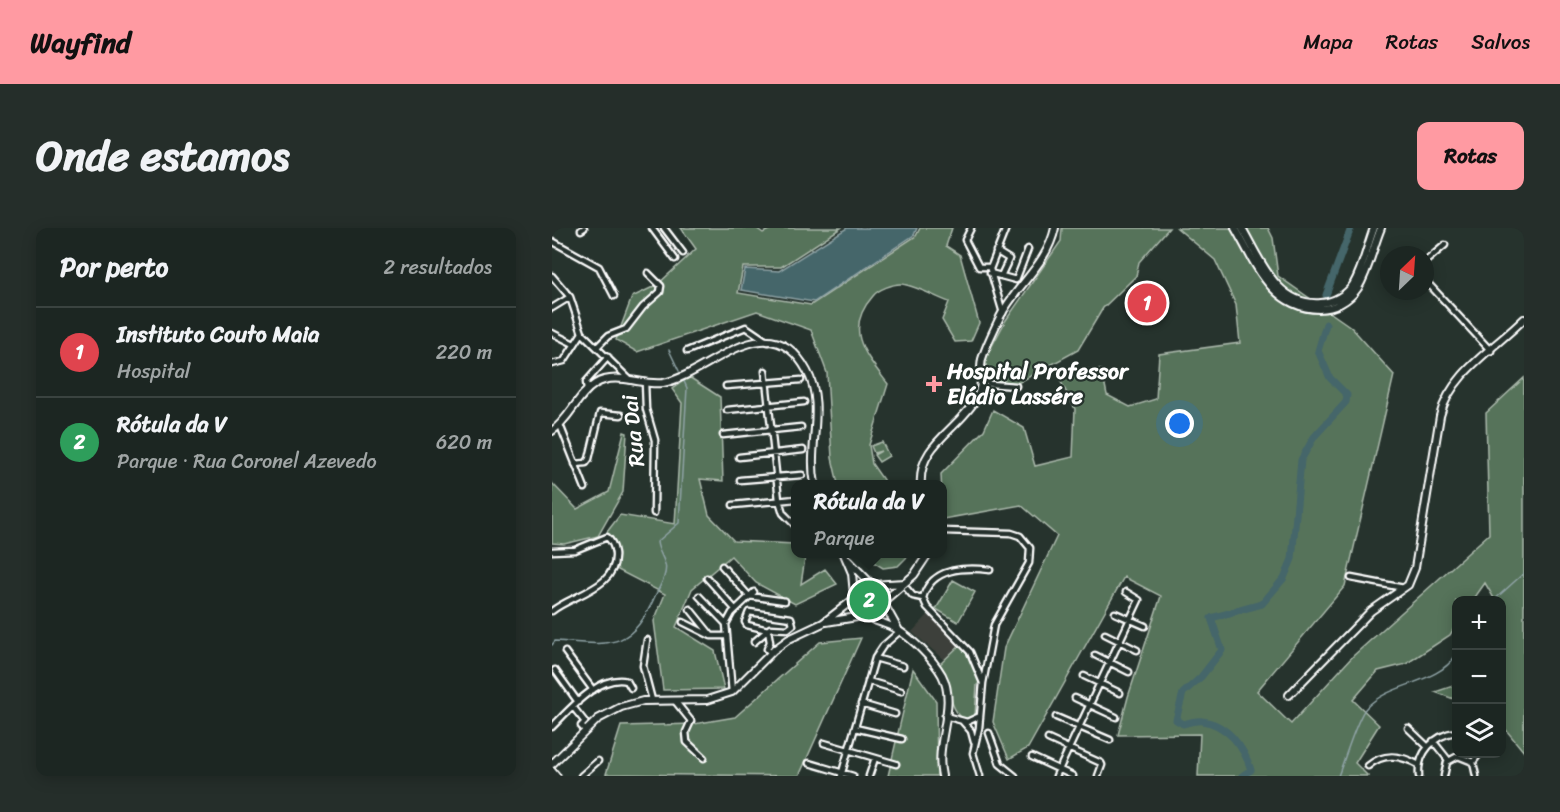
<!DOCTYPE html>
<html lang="pt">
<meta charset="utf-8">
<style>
body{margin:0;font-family:Sriracha,sans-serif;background:#252e2a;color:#f1f3f6}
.controls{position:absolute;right:18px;bottom:18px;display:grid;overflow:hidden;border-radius:12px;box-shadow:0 3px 15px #0003}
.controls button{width:54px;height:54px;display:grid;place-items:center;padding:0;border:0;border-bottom:2px solid #3a4340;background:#1c2622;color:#f1f3f6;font:30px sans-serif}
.compass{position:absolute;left:828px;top:18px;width:54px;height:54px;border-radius:50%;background:#1c2622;box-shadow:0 3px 15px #0003;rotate:25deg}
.you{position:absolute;left:628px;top:196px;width:21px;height:21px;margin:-15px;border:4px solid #fff;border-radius:50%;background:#1a73e8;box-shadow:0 0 0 9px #1a73e833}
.badge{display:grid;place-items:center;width:39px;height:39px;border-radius:50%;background:#ff9aa2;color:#fff;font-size:20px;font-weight:700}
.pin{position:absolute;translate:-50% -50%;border:3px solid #fff;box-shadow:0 2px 6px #0006}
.popup{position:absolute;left:239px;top:252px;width:156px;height:78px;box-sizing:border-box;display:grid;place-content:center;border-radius:12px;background:#1c2622;filter:drop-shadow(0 2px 4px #0005);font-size:20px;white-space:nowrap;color:#a0a5a5}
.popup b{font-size:22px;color:#f1f3f6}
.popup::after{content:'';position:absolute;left:50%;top:100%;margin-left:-12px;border:12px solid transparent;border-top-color:#1c2622}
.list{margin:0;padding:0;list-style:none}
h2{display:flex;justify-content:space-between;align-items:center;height:78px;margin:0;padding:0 24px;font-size:26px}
h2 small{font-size:20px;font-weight:400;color:#a0a5a5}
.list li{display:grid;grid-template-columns:39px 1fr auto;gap:18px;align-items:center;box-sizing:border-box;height:90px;padding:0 24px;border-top:2px solid #3a4340}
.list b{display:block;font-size:22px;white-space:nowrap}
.list p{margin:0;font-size:20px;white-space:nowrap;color:#a0a5a5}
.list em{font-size:20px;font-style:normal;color:#a0a5a5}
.icon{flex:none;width:33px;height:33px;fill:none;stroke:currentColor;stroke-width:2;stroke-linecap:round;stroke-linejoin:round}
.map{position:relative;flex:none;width:972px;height:548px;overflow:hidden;border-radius:12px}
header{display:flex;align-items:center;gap:36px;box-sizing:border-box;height:84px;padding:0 30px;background:#ff9aa2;color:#111}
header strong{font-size:28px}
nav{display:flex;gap:33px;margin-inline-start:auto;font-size:21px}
.intro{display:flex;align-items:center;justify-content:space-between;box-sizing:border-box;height:144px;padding:0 36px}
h1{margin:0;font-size:42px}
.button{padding:15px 27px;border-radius:12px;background:#ff9aa2;color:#111;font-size:21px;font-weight:700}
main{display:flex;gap:36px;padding:0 36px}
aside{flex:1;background:#1c2622;border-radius:12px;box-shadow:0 3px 15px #0003}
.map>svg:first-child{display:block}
.built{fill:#3c413a}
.green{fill:#57735a;stroke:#abb9ac;stroke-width:1.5}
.water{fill:#44666a;stroke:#8fa3a6;stroke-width:1.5}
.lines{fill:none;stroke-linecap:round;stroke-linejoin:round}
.stream{stroke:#8fa3a6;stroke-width:1.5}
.river{stroke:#44666a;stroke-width:7}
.street-casing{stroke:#fff;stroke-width:9}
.secondary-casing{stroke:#fff;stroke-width:10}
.street{stroke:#26332d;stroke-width:4.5}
.secondary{stroke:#26332d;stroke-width:6}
.poi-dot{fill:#ff9aa2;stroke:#26332d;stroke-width:2}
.labels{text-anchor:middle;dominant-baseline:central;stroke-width:4.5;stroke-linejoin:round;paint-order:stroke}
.poi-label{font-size:22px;font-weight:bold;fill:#fff;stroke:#26332d;text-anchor:start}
.street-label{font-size:22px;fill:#fff;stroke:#26332d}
</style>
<header>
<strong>Wayfind</strong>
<nav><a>Mapa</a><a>Rotas</a><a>Salvos</a></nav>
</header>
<div class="intro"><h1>Onde estamos</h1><a class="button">Rotas</a></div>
<main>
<aside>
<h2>Por perto<small>2 resultados</small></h2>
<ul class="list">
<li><span class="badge" style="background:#e0444e">1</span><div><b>Instituto Couto Maia</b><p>Hospital</p></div><em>220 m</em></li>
<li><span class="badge" style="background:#2e9e5b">2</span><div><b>Rótula da V</b><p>Parque · Rua Coronel Azevedo</p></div><em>620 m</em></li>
</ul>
</aside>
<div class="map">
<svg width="972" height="548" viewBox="0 0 972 548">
<rect width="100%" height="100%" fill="#26332d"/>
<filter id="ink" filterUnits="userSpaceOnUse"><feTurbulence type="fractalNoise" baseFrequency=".0167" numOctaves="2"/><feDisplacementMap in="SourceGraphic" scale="12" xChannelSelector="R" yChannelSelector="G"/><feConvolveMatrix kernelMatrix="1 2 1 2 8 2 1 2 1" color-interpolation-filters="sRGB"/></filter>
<g filter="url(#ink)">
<path class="built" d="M376,387L407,417L392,432L360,404Z"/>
<path class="green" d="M129,0H204L211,5L221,0H289L229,39H191L186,65L259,77L364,8L368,0H400L394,18L408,27L427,95L419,113L403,114L390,92L397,74C383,69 365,58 350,56C342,55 325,62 321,68C291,102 313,126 336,156L317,217L320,236L334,256H286L280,230L275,145L259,102L205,83L85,124L64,112L80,69L105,57L144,21Z
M510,0H617L587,34L584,48L551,80L526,122L464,156L436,151L433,131L454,92L509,13Z
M625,0H716L721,10L726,48L799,99L842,147L793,358L705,463L739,496L801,428L937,306L934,185L972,150V524L950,497V373L943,372L933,355L921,372L904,373V397L898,407L854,436L826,443L801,472L827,497L803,535L816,548H646L648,506L566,507L576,469L609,368L572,349L476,520L457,531L441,494L452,420L505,308L469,277L391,291L389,246L432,202L441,182L472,200L483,238L521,229L523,181L507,150L525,141L550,142L555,167L578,179L604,171L607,126L688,115L684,77L663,32Z
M137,149L168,169L171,253L148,251L157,287L182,313L242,316L244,326H249L253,330L249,356L273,341L285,356L243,376L204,355L179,328L140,361L124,399L163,423L172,461L111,462L102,393L113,366L66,342L55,304L68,287L123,296L130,175L120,161Z
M72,204L75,205L71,264L46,308L12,316L0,315V255L25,281L57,264Z
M330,214L337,228L327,234L322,227L329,223L322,225L319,218Z
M314,326H358L346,338L331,340L318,332Z
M401,352L423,364L406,394L384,381Z
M305 373a12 12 0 1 1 24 0a12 12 0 1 1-24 0Z
M309,410L247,548L54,546L69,498L142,496L183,489L268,414Z
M409,416L424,440L428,454L425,457L423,488L415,492C396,486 398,454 387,437Z
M361,441L384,473L385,548H336Z
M904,457V472L883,464Z"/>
<path class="water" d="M295,0H365L362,7L262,74L189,62L193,41L227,43Z"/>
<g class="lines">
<path class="stream" d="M117,122L127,143
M941,373L972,345
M0,417L3,413C60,417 79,423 104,366C108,358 116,345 113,336C111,328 106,323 105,314L127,295L135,160L131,151
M786,548C792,534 805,489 814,480C838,454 885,457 904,427"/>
<path class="river" d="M774,67L799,0
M690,548L699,542C692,519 675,496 650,493C644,492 636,495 631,496L624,492L631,465L649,449L670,422L659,390L710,376L732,350L740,331L749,232L762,209L794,174L795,167L778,150L766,123L774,96"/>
<g class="street-casing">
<path id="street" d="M100,0L123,31
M112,0L131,25
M419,0L413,12L427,39H438
M29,2L32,0
M0,13L47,39L62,68
M848,26L849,27
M873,34L893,17
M438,45L449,48L457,31L444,23
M0,48L18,69L30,105L78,152
M449,48L464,52L476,21
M873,52L939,123
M0,80L18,69
M451,85L438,41L454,0
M0,105L22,116
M46,118L56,108L74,101L91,79L108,64L109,58L96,45
M135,123L194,99L216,114
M0,136L12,133L30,105
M213,143L227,272L231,285L244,298
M430,151L438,156L464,158
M93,154L94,181L103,212L102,285
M174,158L249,152
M35,162L34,154L56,129
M175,182L252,174
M8,197L33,260
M171,207L249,199
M187,229L251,222
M23,236L34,235L37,231L48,185L69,187
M188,252L250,247
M181,277L244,271
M391,303L459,305L468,308L478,320L477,335L442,397L431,455
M0,323L23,322L55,309C60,313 62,318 63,325C66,360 21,366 0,383
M170,338L197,368L233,373
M155,350L183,381
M799,350L852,360
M355,361L361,368L371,370
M147,368L174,396
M371,370L375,379L418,424L431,455L427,500L421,525L428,548
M371,370C379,339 413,339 438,342
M138,381L159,407
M563,385L593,398
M131,394L159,408H174
M553,406L585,422
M95,412L91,438L100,472
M202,414L216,402L218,400L236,401L241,397L239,390L197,384L193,394L195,397L216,402L218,414L215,421L219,425
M13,424L41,462
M543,427L577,444
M323,430L351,438
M3,442L26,474
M532,448L568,465
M316,453L349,463
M180,464L174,396L180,385L202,364
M523,470L564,489
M123,473L139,493L134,504L135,514L152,530
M309,476L343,486
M21,479L33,494L29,498L34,503
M393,488L415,494L428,488
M504,489L558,512
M411,494L419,503L422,514
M0,499C17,482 47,446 75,453L79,460
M303,500L350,511
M856,500L876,519
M437,505L448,536L463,548
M496,511L549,535L550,537L546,548
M881,513L897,533
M272,515L344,536
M480,529L521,548
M921,534L927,526
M257,535L301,548
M816,538C832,524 849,527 867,537
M0,542L5,548
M29,548L46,533
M289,548L323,430L331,418L348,403
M317,548L323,530
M504,548L587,372L574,364
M867,548C865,525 882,507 904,504
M892,548L895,534L906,528L921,534L924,548"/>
</g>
<g class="secondary-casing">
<path id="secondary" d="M683,0C703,35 720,81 767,81C782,81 797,73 806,60C817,42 821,19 829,0
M690,0C708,31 725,79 769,75C782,74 794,67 801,57C811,40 815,18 822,0
M0,203C18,191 25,167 43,156C65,143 89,158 111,155C157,147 217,72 255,143C274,178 255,219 263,256
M369,256C366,217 407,201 424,171C432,158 427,145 430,131C434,117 442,102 448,89C464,57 495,37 503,0
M292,326L300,345L302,367
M296,332L331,368C334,379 329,387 317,389
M352,355C335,357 302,352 302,376C307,391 331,393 344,401C360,410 381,431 390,447C406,478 382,514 390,548
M332,373L362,347L376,326
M332,376L346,401
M274,394L311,388
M737,467L819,383L856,357L863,340L888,188C898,146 943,120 972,91
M0,536L46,491L69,479L91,473L155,472L180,464L222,422L237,411L271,395L302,371"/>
</g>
<use href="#street" class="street"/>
<use href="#secondary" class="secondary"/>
</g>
</g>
<path class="poi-dot" d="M379 147h6v6h6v6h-6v6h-6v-6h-6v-6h6z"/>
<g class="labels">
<g class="poi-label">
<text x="395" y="143">Hospital Professor<tspan x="395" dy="25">Eládio Lassére</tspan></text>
</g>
<g class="street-label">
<text transform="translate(81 203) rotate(-96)">Rua Dai</text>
</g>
</g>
</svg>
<div class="controls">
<button>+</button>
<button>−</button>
<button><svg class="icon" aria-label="layers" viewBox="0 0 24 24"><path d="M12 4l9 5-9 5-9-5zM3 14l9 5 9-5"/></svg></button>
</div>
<svg class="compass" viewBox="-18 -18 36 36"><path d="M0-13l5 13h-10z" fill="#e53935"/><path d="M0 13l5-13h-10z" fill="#a0a5a5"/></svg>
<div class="you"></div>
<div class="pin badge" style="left:595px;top:75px;background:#e0444e">1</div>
<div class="pin badge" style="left:317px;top:372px;background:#2e9e5b">2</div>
<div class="popup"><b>Rótula da V</b>Parque</div>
</div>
</main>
